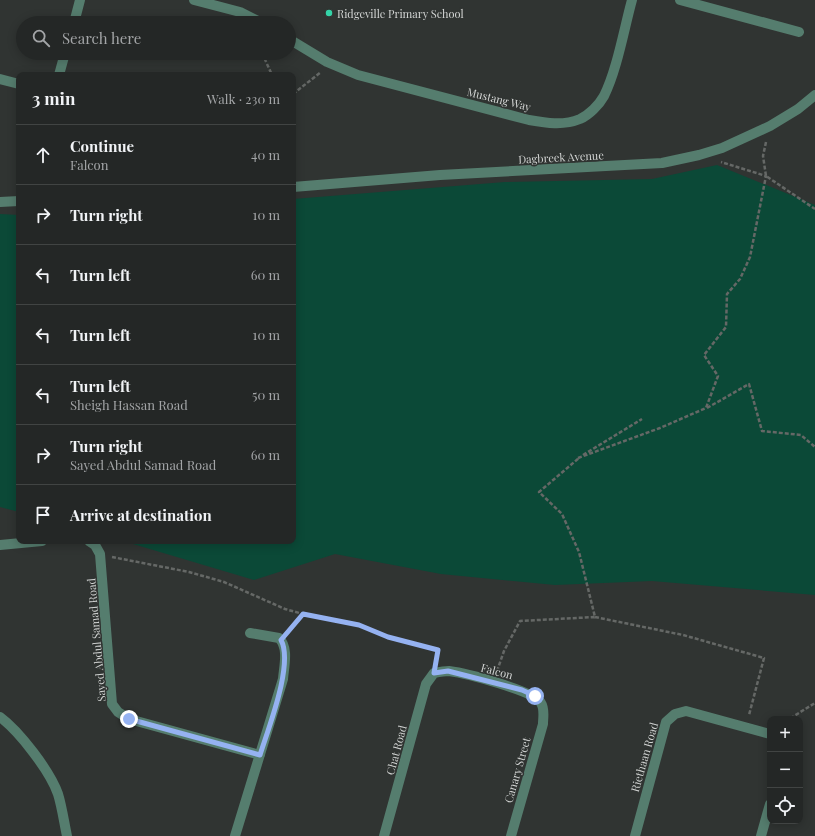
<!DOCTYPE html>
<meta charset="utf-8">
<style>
body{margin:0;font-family:"Playfair Display",serif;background:#2c2f2e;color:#f1f3f6}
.controls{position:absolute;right:12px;bottom:12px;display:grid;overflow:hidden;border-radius:8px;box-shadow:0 2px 10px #0003}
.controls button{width:36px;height:36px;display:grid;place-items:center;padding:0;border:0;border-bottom:1px solid #414443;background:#242726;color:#f1f3f6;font:20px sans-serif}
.stop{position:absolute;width:12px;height:12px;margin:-9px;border:3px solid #95b2f1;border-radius:50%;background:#fff}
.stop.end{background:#95b2f1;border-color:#fff;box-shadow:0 1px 4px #0008}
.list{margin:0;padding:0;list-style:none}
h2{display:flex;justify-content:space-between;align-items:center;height:52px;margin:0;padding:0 16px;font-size:17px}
h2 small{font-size:13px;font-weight:400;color:#a3a5a7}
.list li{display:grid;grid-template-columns:26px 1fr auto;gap:12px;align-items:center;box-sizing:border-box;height:60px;padding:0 16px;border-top:1px solid #414443}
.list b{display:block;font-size:15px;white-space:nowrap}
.list p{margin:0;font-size:13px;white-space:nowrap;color:#a3a5a7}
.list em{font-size:13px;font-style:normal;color:#a3a5a7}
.icon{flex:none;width:22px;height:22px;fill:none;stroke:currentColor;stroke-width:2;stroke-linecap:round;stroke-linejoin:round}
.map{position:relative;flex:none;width:815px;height:836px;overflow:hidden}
.search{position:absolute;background:#242726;box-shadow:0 2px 10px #0003;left:16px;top:16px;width:280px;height:44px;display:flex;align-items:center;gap:10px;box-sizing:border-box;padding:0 14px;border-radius:22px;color:#a3a5a7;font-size:15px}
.panel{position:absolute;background:#242726;box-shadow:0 2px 10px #0003;left:16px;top:72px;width:280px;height:472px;border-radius:8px}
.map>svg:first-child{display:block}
.green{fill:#0b4937}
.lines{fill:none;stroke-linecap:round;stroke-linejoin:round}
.path{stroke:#656866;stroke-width:2.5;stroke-dasharray:4 2;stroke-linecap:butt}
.minor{stroke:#557d6e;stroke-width:10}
.route{stroke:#95b2f1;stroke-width:5}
.poi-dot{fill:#34d4a8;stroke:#303432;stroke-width:1.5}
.labels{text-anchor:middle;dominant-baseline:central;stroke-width:3;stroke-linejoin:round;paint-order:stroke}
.poi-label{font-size:11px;fill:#d2d4d3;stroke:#303432;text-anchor:start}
.street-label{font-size:11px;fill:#d2d4d3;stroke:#303432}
</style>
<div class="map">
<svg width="815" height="836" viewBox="0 0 815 836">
<rect width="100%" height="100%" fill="#303432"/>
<path class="green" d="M717,165L815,205V595L652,581L555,585L441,574L335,554L254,580L123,541H293V199L505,182L652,179Z
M0,214L19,215V512L0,507Z"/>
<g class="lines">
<path class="path" d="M262,53L272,75
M293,94L321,72
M766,142L763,156L766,176L815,209
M707,408L749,384L762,431L801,435L815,447
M583,455L642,419
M578,458L660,428L706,408L718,376L704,355L726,327L727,294L740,279L750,257L766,176L721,162
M112,557L189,572L224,582L285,609L303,614
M595,617L683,635L764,658L749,715
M289,631L303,614L359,625L388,637L438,650L436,661
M497,671L504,651L520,621L595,617L579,552L562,514L539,492L579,458
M791,719L794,716L815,703"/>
<path class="minor" d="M194,0L240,12L262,23
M680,0L799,32
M74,23L80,0
M289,39L327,62L358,75L529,120C546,123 563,126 580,119C589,115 599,105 604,96C617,70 624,29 632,0
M59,75L65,53
M0,79L19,84
M293,187L440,175L662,163L699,155L722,148L770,126L798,109L815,95
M0,202L19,201
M89,541L95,545L100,554L112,704L118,712L129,719L260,755
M0,545L42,541
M0,717C19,731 50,771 58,794C62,807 64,822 67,836
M235,836L283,679C284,666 289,648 279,638L250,633
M384,836L426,684L434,673C439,672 445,671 449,671C465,673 535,691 541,703C545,709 543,717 543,724L511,836
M635,836L666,722L675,714L686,711L770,734
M761,836L770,804"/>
</g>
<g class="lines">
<path class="route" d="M129,719L260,755C268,729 294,664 281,640L303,614L359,625L388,637L438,650L434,673L448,671L522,690L535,696"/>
</g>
<circle class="poi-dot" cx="329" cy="13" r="4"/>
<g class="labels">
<g class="poi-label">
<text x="337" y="13">Ridgeville Primary School</text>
</g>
<g class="street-label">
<text transform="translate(499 99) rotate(14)">Mustang Way</text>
<text transform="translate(561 157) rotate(-3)">Dagbreek Avenue</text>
<text transform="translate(96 640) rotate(-95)">Sayed Abdul Samad Road</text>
<text transform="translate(497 671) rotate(15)">Falcon</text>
<text transform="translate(396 750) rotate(-75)">Chat Road</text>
<text transform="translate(644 757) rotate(-74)">Riethaan Road</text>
<text transform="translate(517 770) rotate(-74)">Canary Street</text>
</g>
</g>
</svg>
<div class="controls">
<button>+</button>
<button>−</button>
<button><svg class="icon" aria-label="locate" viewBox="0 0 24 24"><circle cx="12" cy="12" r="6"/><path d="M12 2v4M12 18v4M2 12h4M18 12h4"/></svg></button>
</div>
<div class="stop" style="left:535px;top:696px"></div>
<div class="stop end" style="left:129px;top:719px"></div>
<div class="search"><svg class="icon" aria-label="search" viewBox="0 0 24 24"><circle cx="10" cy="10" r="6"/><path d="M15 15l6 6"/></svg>Search here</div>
<section class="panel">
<h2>3 min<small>Walk · 230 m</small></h2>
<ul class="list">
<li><svg class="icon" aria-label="ahead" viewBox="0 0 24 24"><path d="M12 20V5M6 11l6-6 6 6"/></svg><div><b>Continue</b><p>Falcon</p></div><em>40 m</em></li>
<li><svg class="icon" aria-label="right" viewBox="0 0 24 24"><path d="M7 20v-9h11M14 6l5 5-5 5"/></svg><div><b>Turn right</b></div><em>10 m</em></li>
<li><svg class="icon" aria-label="left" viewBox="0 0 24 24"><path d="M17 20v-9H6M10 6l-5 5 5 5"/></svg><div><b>Turn left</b></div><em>60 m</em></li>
<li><svg class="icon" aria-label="left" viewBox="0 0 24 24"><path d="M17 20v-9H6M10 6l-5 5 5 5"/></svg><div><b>Turn left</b></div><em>10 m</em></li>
<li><svg class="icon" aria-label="left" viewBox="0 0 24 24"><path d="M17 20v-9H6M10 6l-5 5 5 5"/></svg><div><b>Turn left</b><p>Sheigh Hassan Road</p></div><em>50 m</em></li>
<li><svg class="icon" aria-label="right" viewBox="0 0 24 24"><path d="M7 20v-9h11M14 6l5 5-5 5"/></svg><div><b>Turn right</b><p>Sayed Abdul Samad Road</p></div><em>60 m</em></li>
<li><svg class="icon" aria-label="arrive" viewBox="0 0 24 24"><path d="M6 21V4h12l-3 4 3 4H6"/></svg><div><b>Arrive at destination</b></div></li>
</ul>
</section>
</div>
